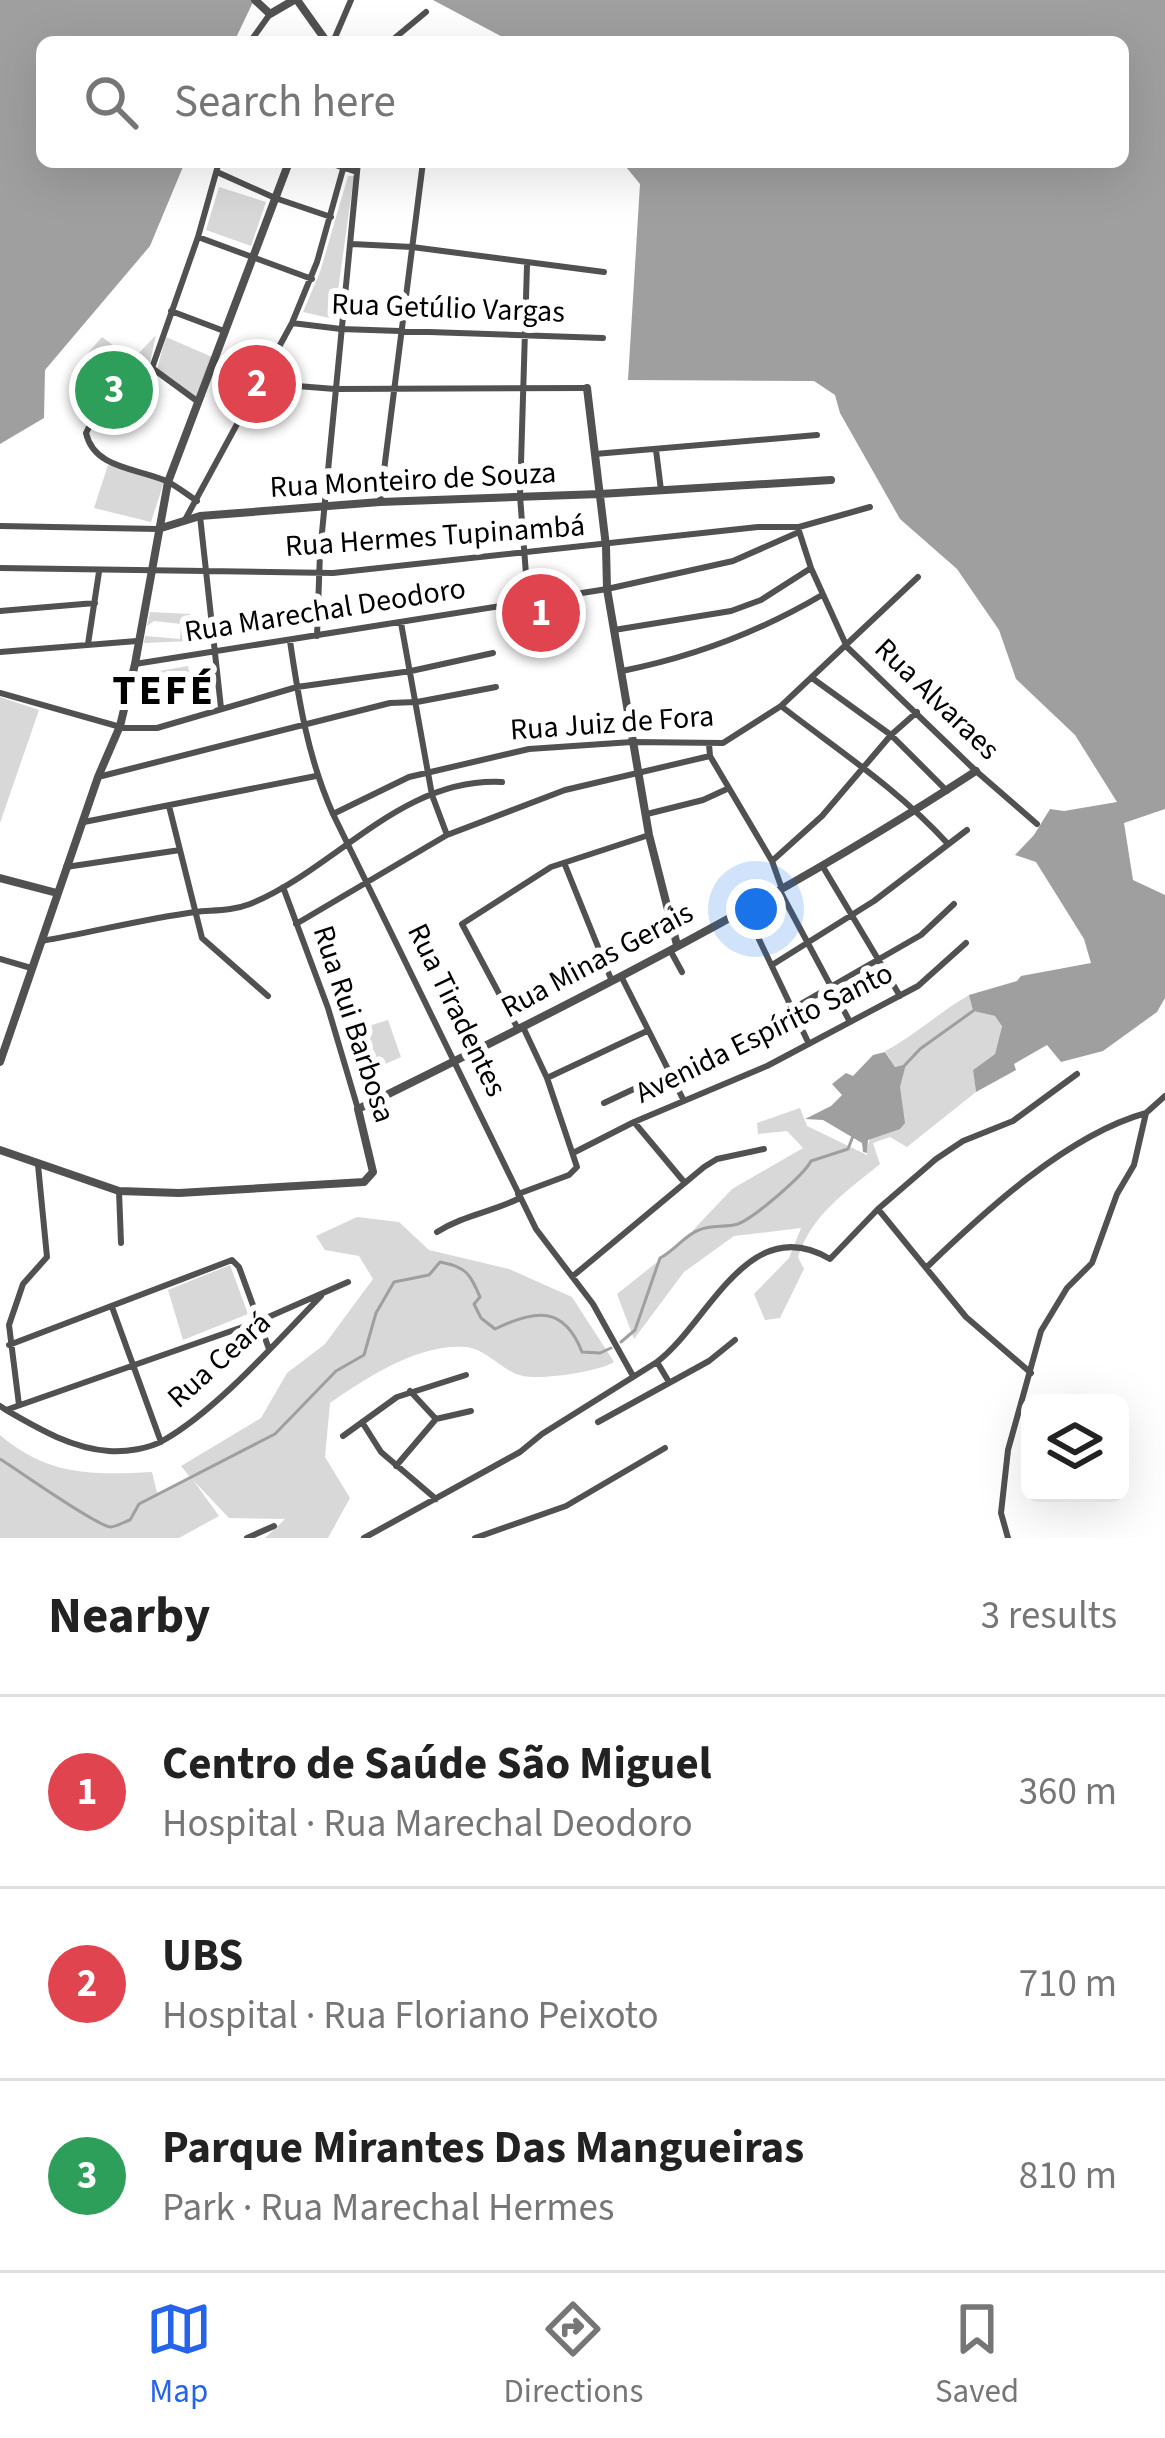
<!DOCTYPE html>
<meta charset="utf-8">
<style>
body{margin:0;font-family:"Source Sans 3",sans-serif;background:#f2f2f2;color:#222}
.controls{position:absolute;right:36px;bottom:36px;display:grid;overflow:hidden;border-radius:18px;box-shadow:0 12px 48px #0002}
.controls button{width:108px;height:108px;display:grid;place-items:center;padding:0;border:0;border-bottom:3px solid #e0e0e0;background:#fff;color:#222;font:60px sans-serif}
.you{position:absolute;left:756px;top:909px;width:42px;height:42px;margin:-30px;border:9px solid #fff;border-radius:50%;background:#1a73e8;box-shadow:0 0 0 18px #1a73e833}
.badge{display:grid;place-items:center;width:78px;height:78px;border-radius:50%;background:#2563eb;color:#fff;font-size:39px;font-weight:700}
.pin{position:absolute;translate:-50% -50%;border:6px solid #fff;box-shadow:0 3px 12px #0006}
.list{margin:0;padding:0;list-style:none}
h2{display:flex;justify-content:space-between;align-items:center;height:156px;margin:0;padding:0 48px;font-size:51px}
h2 small{font-size:39px;font-weight:400;color:#767676}
.list li{display:grid;grid-template-columns:78px 1fr auto;gap:36px;align-items:center;box-sizing:border-box;height:192px;padding:0 48px;border-top:3px solid #e0e0e0}
.list b{display:block;font-size:45px;white-space:nowrap}
.list p{margin:0;font-size:39px;white-space:nowrap;color:#767676}
.list em{font-size:39px;font-style:normal;color:#767676}
.icon{flex:none;width:66px;height:66px;fill:none;stroke:currentColor;stroke-width:2;stroke-linecap:round;stroke-linejoin:round}
.map{position:relative;flex:none;width:1165px;height:1538px;overflow:hidden}
.search{position:absolute;background:#fff;box-shadow:0 12px 48px #0002;left:36px;right:36px;top:36px;height:132px;display:flex;align-items:center;gap:30px;box-sizing:border-box;padding:0 42px;border-radius:18px;color:#767676;font-size:45px}
.sheet{height:732px;background:#fff}
nav{display:flex;justify-content:space-around;align-items:center;box-sizing:border-box;height:168px;border-top:3px solid #e0e0e0;background:#fff;font-size:33px;color:#767676}
nav a{display:grid;justify-items:center;gap:6px}
nav .on{color:#2563eb}
.map>svg:first-child{display:block}
.green{fill:#d8d8d8}
.water{fill:#9f9f9f}
.lines{fill:none;stroke-linecap:round;stroke-linejoin:round}
.stream{stroke:#9f9f9f;stroke-width:3}
.minor{stroke:#515151;stroke-width:6}
.tertiary{stroke:#515151;stroke-width:8}
.labels{text-anchor:middle;dominant-baseline:central;stroke-width:12;stroke-linejoin:round;paint-order:stroke}
.street-label{font-size:30px;fill:#000;stroke:#fff}
.district-label{font-size:42px;font-weight:bold;letter-spacing:3px;fill:#000;stroke:#fff}
</style>
<div class="map">
<svg width="1165" height="1538" viewBox="0 0 1165 1538">
<rect width="100%" height="100%" fill="#fff"/>
<path class="green" d="M348,176H354L334,319L303,312L320,272Z
M219,187L266,202L251,246L206,230Z
M156,335L149,367L89,423L82,413Z
M102,337L114,346L86,378L75,368Z
M166,337L212,357L197,398L157,369Z
M108,465L164,482L151,522L94,508Z
M150,612L190,614L191,641L144,643L145,636L180,639L181,624L154,621L147,626Z
M188,666L191,682L158,688L154,672Z
M0,697L39,710L0,823Z
M969,995L973,1011L995,1016L1002,1025L995,1054L973,1070L976,1092L907,1147L890,1137L873,1143L880,1164C846,1192 812,1214 798,1257L804,1269L780,1318L765,1320L754,1294L789,1258L801,1228L734,1236L684,1272L634,1339L617,1294L680,1244L732,1189L803,1148L787,1131L758,1134L757,1123L800,1108L807,1126L867,1155C868,1121 901,1098 905,1064L895,1067L885,1051C916,1035 939,1012 969,995Z
M388,1020L401,1057L363,1074L349,1032Z
M357,1217L399,1222L429,1250L509,1269L572,1297L614,1362C598,1372 542,1380 523,1376C503,1372 486,1348 465,1347C419,1343 366,1378 330,1403L325,1457L350,1498L328,1538H265L285,1519L229,1518L193,1480L219,1516L179,1538H0V1435C48,1476 92,1475 152,1472L157,1493L190,1477L181,1466L261,1418L287,1373L325,1344L373,1279L359,1256L325,1250L316,1236Z
M230,1265L248,1314L183,1340L168,1290Z"/>
<path class="water" d="M0,0H254L234,42H42V162H185L150,246L45,370L44,418L0,444Z
M433,0H1165V809L1124,823L1133,880L1165,895V998L1157,1012L1103,1051L1061,1062L1047,1045L1014,1064L1016,1070L976,1092L973,1070L995,1054L1002,1026L995,1016L973,1011L969,995L1017,981L1021,976L1091,963L1084,939L1036,862L1015,855L1034,835L1050,809L1064,811L1117,802L1075,735L1016,679L999,630L957,569L900,519L840,413L835,395L814,381L628,380L640,184L622,162H1123V42H512Z
M885,1052L895,1067L906,1064L900,1087L905,1123L900,1129L868,1140L867,1153L863,1152L862,1143L823,1120L805,1119L831,1106L842,1095L832,1084L846,1073L853,1076L873,1055Z"/>
<g class="lines">
<path class="stream" d="M904,1066L920,1049L973,1011
M621,1342L635,1330L660,1258C674,1251 685,1235 699,1230C711,1224 725,1228 738,1224C754,1218 804,1175 811,1161L848,1149L853,1136
M0,1459C18,1470 98,1527 111,1527C118,1526 124,1522 130,1520L139,1504L275,1434L336,1371L364,1355L376,1313L394,1282L429,1275L440,1262C467,1267 470,1274 480,1297L474,1304L481,1318L495,1329C536,1309 564,1306 582,1352L600,1353L611,1348"/>
<path class="minor" d="M250,42L270,14
M333,42L351,0
M390,42L426,12
M326,162L357,172
M217,172L275,198L331,217
M198,237L312,279
M352,244L412,247L604,272
M527,265L520,496L528,600
M171,311L224,331
M292,323L341,329L603,338
M152,368L197,401
M212,372L259,383L335,389L587,388
M656,450L661,490
M595,454L817,435
M197,501C186,494 176,485 164,480C135,468 94,468 86,433L92,421L152,368L198,237L219,162
M380,502L423,162
M200,516L221,708
M186,518L292,323L317,262L345,162
M0,526L158,529
M799,531L811,568L847,647L976,771L1037,824
M0,568L333,573L758,527H799L870,507
M0,611L95,603
M401,623L432,795L447,835
M614,630L731,611L761,600L811,568
M317,636L320,553L358,162
M290,641C299,702 308,758 333,814L536,1229L593,1304L633,1376
M88,644L99,572
M0,652L137,641
M135,664L607,589L733,561L799,532
M622,671C692,657 761,631 822,595
M812,678L891,735L947,791
M0,693L124,728H157L297,687L411,671L493,653
M781,706C839,751 898,789 948,844
M709,744L710,756L772,861L782,889
M98,777L390,703L417,702L496,687
M169,806L202,938L268,996
M333,814L409,777L529,749L632,742L723,743L781,706L918,577
M647,814L703,800L727,789
M84,822L316,776
M772,861L822,816L891,735L917,712
M565,865L611,979
M66,867L180,850
M823,867L900,996
M283,887L328,1008L358,1109
M780,891L850,1022
M745,910L809,1044
M296,924L447,835L565,790L710,756
M42,941C93,932 144,919 195,912C214,910 232,911 250,904C336,869 401,777 502,782
M670,950L682,972
M0,959L31,968
M772,965L874,901L967,830
M621,976L684,1101
M792,1009L921,935L954,904
M518,1029L462,924L551,867L649,835
M547,1078L647,1031
M604,1103L670,1072
M634,1122L685,1183
M573,1153L634,1122L767,1066L918,986L966,943
M119,1191L121,1243
M518,1194L569,1175L577,1167L547,1078L523,1027
M878,1209L966,1317L1031,1373
M437,1232C464,1215 492,1212 520,1198
M926,1268C984,1212 1067,1135 1146,1113
M573,1276L704,1167L717,1159L764,1149
M112,1307L161,1442
M9,1345L232,1260L239,1267L269,1349
M657,1362L669,1382
M410,1391L436,1419
M19,1405L9,1325L23,1284L47,1257L38,1165
M0,1406L6,1410L257,1322L348,1282
M6,1410C39,1429 71,1448 109,1451C126,1452 149,1449 164,1440C218,1409 277,1341 321,1296
M362,1422L381,1452L436,1499
M598,1422L709,1361L735,1340
M343,1436L397,1397L466,1375
M396,1466L436,1419L471,1411
M247,1538L274,1526
M364,1538L520,1452L542,1434L657,1362C708,1324 748,1210 830,1259L878,1209L936,1159L963,1141L1013,1121L1077,1074
M475,1538L566,1506L665,1448
M1008,1538L1001,1513L1008,1450L1041,1331L1067,1288L1092,1263L1117,1194L1134,1165L1146,1113L1165,1096"/>
<path class="tertiary" d="M255,0L270,14L294,0
M297,0L327,42
M587,388L606,546L607,589L649,835L677,945
M158,529L200,516L380,502L600,494L831,480
M0,878L57,893
M0,1062L98,777L120,726L135,664L168,482L289,162
M0,1150L119,1191L179,1193L364,1182L373,1172L358,1109C569,1005 780,899 976,771"/>
</g>
<g class="labels">
<g class="street-label">
<text transform="translate(448 308) rotate(2)">Rua Getúlio Vargas</text>
<text transform="translate(413 480) rotate(-3)">Rua Monteiro de Souza</text>
<text transform="translate(435 536) rotate(-4)">Rua Hermes Tupinambá</text>
<text transform="translate(325 610) rotate(-9)">Rua Marechal Deodoro</text>
<text transform="translate(937 699) rotate(44)">Rua Alvaraes</text>
<text transform="translate(612 723) rotate(-4)">Rua Juiz de Fora</text>
<text transform="translate(597 960) rotate(-28)">Rua Minas Gerais</text>
<text transform="translate(457 1010) rotate(64)">Rua Tiradentes</text>
<text transform="translate(354 1024) rotate(72)">Rua Rui Barbosa</text>
<text transform="translate(764 1033) rotate(-26)">Avenida Espírito Santo</text>
<text transform="translate(219 1360) rotate(-42)">Rua Ceará</text>
</g>
<g class="district-label">
<text x="164" y="691">TEFÉ</text>
</g>
</g>
</svg>
<div class="controls">
<button><svg class="icon" aria-label="layers" viewBox="0 0 24 24"><path d="M12 4l9 5-9 5-9-5zM3 14l9 5 9-5"/></svg></button>
</div>
<div class="you"></div>
<div class="pin badge" style="left:541px;top:613px;background:#e0444e">1</div>
<div class="pin badge" style="left:257px;top:384px;background:#e0444e">2</div>
<div class="pin badge" style="left:114px;top:390px;background:#2e9e5b">3</div>
<div class="search"><svg class="icon" aria-label="search" viewBox="0 0 24 24"><circle cx="10" cy="10" r="6"/><path d="M15 15l6 6"/></svg>Search here</div>
</div>
<section class="sheet">
<h2>Nearby<small>3 results</small></h2>
<ul class="list">
<li><span class="badge" style="background:#e0444e">1</span><div><b>Centro de Saúde São Miguel</b><p>Hospital · Rua Marechal Deodoro</p></div><em>360 m</em></li>
<li><span class="badge" style="background:#e0444e">2</span><div><b>UBS</b><p>Hospital · Rua Floriano Peixoto</p></div><em>710 m</em></li>
<li><span class="badge" style="background:#2e9e5b">3</span><div><b>Parque Mirantes Das Mangueiras</b><p>Park · Rua Marechal Hermes</p></div><em>810 m</em></li>
</ul>
</section>
<nav>
<a class="on"><svg class="icon" aria-label="map" viewBox="0 0 24 24"><path d="M3 6l6-2 6 2 6-2v14l-6 2-6-2-6 2zM9 4v14M15 6v14"/></svg>Map</a>
<a><svg class="icon" aria-label="directions" viewBox="0 0 24 24"><path d="M12 3l9 9-9 9-9-9zM9 14v-3h6M13 9l2 2-2 2"/></svg>Directions</a>
<a><svg class="icon" aria-label="saved" viewBox="0 0 24 24"><path d="M7 4h10v16l-5-4-5 4z"/></svg>Saved</a>
</nav>
